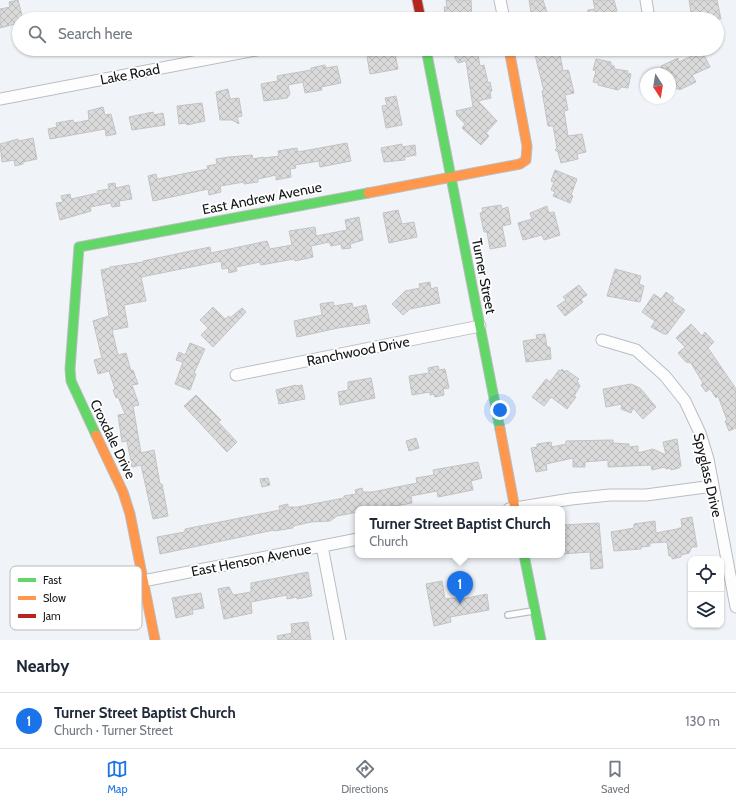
<!DOCTYPE html>
<meta charset="utf-8">
<style>
body{margin:0;font-family:Cabin,sans-serif;background:#f6f6f7;color:#1f2937}
.controls{position:absolute;right:12px;bottom:12px;display:grid;overflow:hidden;border-radius:8px;box-shadow:0 1px 3px #0004}
.controls button{width:36px;height:36px;display:grid;place-items:center;padding:0;border:0;border-bottom:1px solid #e0e1e3;background:#fff;color:#1f2937;font:20px sans-serif}
.compass{position:absolute;left:640px;top:68px;width:36px;height:36px;border-radius:50%;background:#fff;box-shadow:0 1px 3px #0004;rotate:168deg}
.you{position:absolute;left:500px;top:410px;width:14px;height:14px;margin:-10px;border:3px solid #fff;border-radius:50%;background:#1a73e8;box-shadow:0 0 0 6px #1a73e833}
.badge{display:grid;place-items:center;width:26px;height:26px;border-radius:50%;background:#1a73e8;color:#fff;font-size:13px;font-weight:700}
.pin{position:absolute;translate:-50% -33px;filter:drop-shadow(0 1px 2px #0008)}
.pin::after{content:'';position:absolute;top:21px;width:14px;height:12px;background:inherit;clip-path:polygon(0 0,100% 0,50% 100%)}
.popup{position:absolute;left:355px;top:506px;width:210px;height:52px;box-sizing:border-box;display:grid;place-content:center;border-radius:8px;background:#fff;filter:drop-shadow(0 1px 3px #0005);font-size:13px;white-space:nowrap;color:#747a83}
.popup b{font-size:15px;color:#1f2937}
.popup::after{content:'';position:absolute;left:50%;top:100%;margin-left:-8px;border:8px solid transparent;border-top-color:#fff}
.list{margin:0;padding:0;list-style:none}
h2{display:flex;justify-content:space-between;align-items:center;height:52px;margin:0;padding:0 16px;font-size:17px}
h2 small{font-size:13px;font-weight:400;color:#747a83}
.list li{display:grid;grid-template-columns:26px 1fr auto;gap:12px;align-items:center;box-sizing:border-box;height:56px;padding:0 16px;border-top:1px solid #e0e1e3}
.list b{display:block;font-size:15px;white-space:nowrap}
.list p{margin:0;font-size:13px;white-space:nowrap;color:#747a83}
.list em{font-size:13px;font-style:normal;color:#747a83}
.icon{flex:none;width:22px;height:22px;fill:none;stroke:currentColor;stroke-width:2;stroke-linecap:round;stroke-linejoin:round}
.map{position:relative;flex:none;width:736px;height:640px;overflow:hidden}
.search{position:absolute;background:#fff;box-shadow:0 1px 3px #0004;left:12px;right:12px;top:12px;height:44px;display:flex;align-items:center;gap:10px;box-sizing:border-box;padding:0 14px;border-radius:22px;color:#747a83;font-size:15px}
.sheet{height:108px;background:#fff}
nav{display:flex;justify-content:space-around;align-items:center;box-sizing:border-box;height:56px;border-top:1px solid #e0e1e3;background:#fff;font-size:11px;color:#747a83}
nav a{display:grid;justify-items:center;gap:2px}
nav .on{color:#1a73e8}
.map>svg:first-child{display:block}
.building{fill:url(#building-cross-hatch);stroke:#c3c3c4}
.lines{fill:none;stroke-linecap:round;stroke-linejoin:round}
.lane-casing{stroke:#babdc0;stroke-width:8}
.street-casing{stroke:#babdc0;stroke-width:13}
.fast-casing{stroke:#babdc0;stroke-width:11}
.slow-casing{stroke:#babdc0;stroke-width:11}
.jam-casing{stroke:#babdc0;stroke-width:11}
.lane{stroke:#fdfdfe;stroke-width:5.5}
.street{stroke:#fdfdfe;stroke-width:11}
.fast{stroke:#63d668;stroke-width:9}
.slow{stroke:#ff974d;stroke-width:9}
.jam{stroke:#b3261e;stroke-width:9}
.labels{text-anchor:middle;dominant-baseline:central;stroke-width:3.5;stroke-linejoin:round;paint-order:stroke}
.street-label{font-size:14px;fill:#131518;stroke:#fff}
.key{fill:#fff;stroke:#b8b9ba;stroke-width:1}
.key-label{font-size:11px;fill:#131518}
</style>
<div class="map">
<svg width="736" height="640" viewBox="0 0 736 640">
<defs>
<pattern id="building-cross-hatch" width="8" height="8" patternUnits="userSpaceOnUse"><rect width="8" height="8" fill="#dadada"/><path d="M0 0l8 8M0 8l8-8" fill="none" stroke="#bababa"/></pattern>
</defs>
<rect width="100%" height="100%" fill="#f0f4f8"/>
<path class="building" d="M18,0L23,19H19V23L0,28V9L10,7L9,2Z
M446,0H471L472,19H446L444,7H447Z
M529,0H543L549,19H532Z
M593,0H614L617,11L609,13L610,19H588V10L595,9Z
M689,0H717L721,19H692Z
M455,49H477L480,66L484,65L488,83L490,82L492,91L490,92L491,98L478,101L497,121L486,133L489,136L481,145L462,128L465,124L457,116L456,111L473,107L466,61L458,63L455,58Z
M545,49L547,51L559,49L563,71L568,70L569,72L574,93L565,95L568,110L564,111L568,136L582,134L586,152L577,154L578,159L561,163L558,152L555,150L557,148L553,126H548L542,91H544L534,51Z
M702,51L710,67L692,75L696,82L679,90L678,88L670,91V74H664L661,66L678,58L679,62Z
M394,52L395,53L398,69L370,74L367,57Z
M596,59L611,62V65L614,66L615,69L628,71L627,73L631,74L628,88L622,87L618,90L598,85V83L593,82L596,71L593,70Z
M325,65L326,68L337,66L341,83L321,87L322,90L305,93L303,82L288,85L290,94L287,98L264,101L261,84L278,81L277,76L311,70V68Z
M228,89L230,99L239,98L242,116L237,117L239,124L232,120H220L216,92Z
M396,96L402,125L386,128L382,106L387,105L385,98Z
M202,103L205,121L187,125L186,123L179,124L177,106Z
M103,107L105,115L111,114L116,134L106,136L105,129L50,139L48,129L57,127L56,123L73,120L74,123L89,120L88,111Z
M153,112L154,115L163,113L165,125L132,130L129,117Z
M33,138L37,159L23,162V164L15,166L14,160L2,162L0,144L18,139L19,141Z
M347,143L351,161L320,167L319,161L295,165L296,168L290,169L291,177L276,180V175L258,179V182L244,184V182L220,186L221,192L209,195L208,189L153,201L148,176L156,174L157,179L208,169L207,166L217,164L216,159L229,157L252,155L253,159L263,157L264,158L279,156L278,151L297,148L298,152Z
M402,144V147L415,145L416,155L405,157V160L384,162L381,148Z
M555,170L577,179L571,195L573,196L570,203L553,196L555,192L551,190L554,182L551,181Z
M115,183L116,188L129,185L132,199L119,201L120,206L112,207L111,203L90,207L91,211L60,220L56,203L63,202L61,196L70,194L71,199L98,193L97,191L109,189L108,184Z
M501,205L502,209L508,207L511,224L502,226L506,246L490,249L487,232H484L480,213L483,212L482,208Z
M547,206L549,213L554,212L560,235L544,240L542,235L523,240L518,223L532,219L530,213Z
M398,210L402,224L414,222L417,237L389,243L383,213Z
M359,217L363,240L350,244L351,248L342,249L341,244L331,246L329,242L311,246L313,257L295,261L294,259L261,265L260,262L236,267L237,271L229,273L228,268L222,269L221,261L141,277L146,301L124,305L128,327L112,330L118,355L126,353L131,371L133,370L138,384L132,385L139,405L133,406L141,453L154,450L160,484H162L168,516L153,519L141,465L132,467L127,441L122,442L118,415L125,414L118,397L116,398L113,390L115,389L109,371L98,374L94,360L102,358L93,321L109,316L101,270L110,268V267L143,262V261L210,247L211,253L267,241L270,249L292,245L289,231L315,227L316,236L347,230L345,220Z
M615,269L641,276L639,284L644,286L640,302L607,296Z
M430,282L431,289L437,287L440,303L410,309L403,315L392,304L405,291L420,288L419,284Z
M579,285L587,295L581,299L583,302L565,316L557,306L566,300L563,297Z
M666,292L674,298L672,301L685,310L667,334H664L651,327L655,321L642,312L654,294L661,299Z
M333,302L334,306L352,303L353,308L366,305L370,323L338,328L297,337L294,321L322,315L320,304Z
M213,307L225,319L229,316L230,318L242,308L246,312L213,347L201,335L208,328L200,320Z
M691,324L702,336L705,332L714,342L708,348L736,389V428L729,431L725,421L727,420L718,396L716,398L710,389L706,392L701,385L703,383L691,363L686,362L678,353L685,347L676,338Z
M545,334L547,347H550L551,359L526,362L523,341L537,339L536,335Z
M190,343L205,349L194,373L196,374L190,390L175,384L183,362L176,360L179,352L185,355Z
M438,366L439,370L445,369L449,388L443,389L444,395L435,397L434,394L430,395V392L412,395L409,376L429,373L428,368Z
M562,369L565,372L566,370L579,379L577,381L580,386L574,396L576,397L567,409L551,397L544,406L532,397L546,379L550,382L559,370L561,371Z
M371,378L375,398L340,405L338,392L348,390V382Z
M631,384L640,388L656,407L643,419L633,408L631,413L621,409L622,404L606,407L603,389Z
M296,385V386L302,385L305,399L279,404L276,390Z
M196,395L221,420L218,422L237,442L227,452L184,406Z
M416,438L419,448L409,451L406,441Z
M677,439L681,466L679,468L671,470V468L666,469L665,467L652,470L651,465L608,467V460L585,462V467H573V458L546,464L547,470L536,472L531,448L537,447V444L551,442L552,447L566,444V441L613,440V443L629,444V447L638,446V453L653,449L666,455L663,442Z
M478,462L482,478L471,481L473,490L438,497L437,491L411,496L412,503L378,509H358V512L337,516L330,521L311,522L293,526V528L274,531V530L160,554L157,537L185,532V529L280,510L279,506L288,504V507H297L344,498V496L356,494L355,490L362,488L363,492H372L417,483L416,478L434,475L433,470Z
M268,478L270,485L262,487L260,479Z
M692,517L697,547H692L689,553L681,555V557L672,559V556H669L667,542L650,543V546L641,547V549L614,551L611,532L634,528V524L655,521L656,533L677,529L682,527L681,519Z
M599,523L603,568L591,569L590,552L562,554V525Z
M308,572L312,596L297,599V597L287,599V595L251,602L252,613L224,619L218,589L229,587L233,595L251,592V583Z
M442,581L445,599L462,597V599L487,594L489,610L450,617L451,622L434,626L426,584Z
M201,593L204,608L192,610L193,614L176,618L172,598Z
M308,622L311,640H278L277,636L292,633L291,624Z"/>
<g class="lines">
<g class="lane-casing">
<path id="lane" d="M508,615L533,611"/>
</g>
<g class="street-casing">
<path id="street" d="M500,0L504,19
M646,0L649,19
M0,99L261,49
M602,340L636,350L665,376L685,401L700,433L708,459L736,607
M236,375L480,326
M509,509L571,499L610,495H646L713,486
M322,546L340,640
M143,581L358,539"/>
</g>
<g class="fast-casing">
<path id="fast" d="M426,49L500,429
M96,435L71,381L70,369L79,247L368,193
M524,555L541,640"/>
</g>
<g class="slow-casing">
<path id="slow" d="M368,193L520,164L526,160L527,146L509,49
M500,429L515,509
M96,435L123,492L130,514L155,640"/>
</g>
<g class="jam-casing">
<path id="jam" d="M417,0L421,19"/>
</g>
<use href="#lane" class="lane"/>
<use href="#street" class="street"/>
<use href="#fast" class="fast"/>
<use href="#slow" class="slow"/>
<use href="#jam" class="jam"/>
</g>
<g class="labels">
<g class="street-label">
<text transform="translate(130 74) rotate(-11)">Lake Road</text>
<text transform="translate(262 198) rotate(-11)">East Andrew Avenue</text>
<text transform="translate(484 276) rotate(79)">Turner Street</text>
<text transform="translate(358 351) rotate(-11)">Ranchwood Drive</text>
<text transform="translate(113 439) rotate(64)">Croxdale Drive</text>
<text transform="translate(708 475) rotate(77)">Spyglass Drive</text>
<text transform="translate(251 560) rotate(-11)">East Henson Avenue</text>
</g>
</g>
<rect x="10" y="566" width="132" height="64" rx="6" class="key"/>
<rect x="18" y="578" width="18" height="4" fill="#63d668"/>
<rect x="18" y="596" width="18" height="4" fill="#ff974d"/>
<rect x="18" y="614" width="18" height="4" fill="#b3261e"/>
<g class="key-label">
<text x="43" y="584">Fast</text>
<text x="43" y="602">Slow</text>
<text x="43" y="620">Jam</text>
</g>
</svg>
<div class="controls">
<button><svg class="icon" aria-label="locate" viewBox="0 0 24 24"><circle cx="12" cy="12" r="6"/><path d="M12 2v4M12 18v4M2 12h4M18 12h4"/></svg></button>
<button><svg class="icon" aria-label="layers" viewBox="0 0 24 24"><path d="M12 4l9 5-9 5-9-5zM3 14l9 5 9-5"/></svg></button>
</div>
<svg class="compass" viewBox="-18 -18 36 36"><path d="M0-13l5 13h-10z" fill="#e53935"/><path d="M0 13l5-13h-10z" fill="#747a83"/></svg>
<div class="you"></div>
<div class="pin badge" style="left:460px;top:604px">1</div>
<div class="popup"><b>Turner Street Baptist Church</b>Church</div>
<div class="search"><svg class="icon" aria-label="search" viewBox="0 0 24 24"><circle cx="10" cy="10" r="6"/><path d="M15 15l6 6"/></svg>Search here</div>
</div>
<section class="sheet">
<h2>Nearby<small></small></h2>
<ul class="list">
<li><span class="badge">1</span><div><b>Turner Street Baptist Church</b><p>Church · Turner Street</p></div><em>130 m</em></li>
</ul>
</section>
<nav>
<a class="on"><svg class="icon" aria-label="map" viewBox="0 0 24 24"><path d="M3 6l6-2 6 2 6-2v14l-6 2-6-2-6 2zM9 4v14M15 6v14"/></svg>Map</a>
<a><svg class="icon" aria-label="directions" viewBox="0 0 24 24"><path d="M12 3l9 9-9 9-9-9zM9 14v-3h6M13 9l2 2-2 2"/></svg>Directions</a>
<a><svg class="icon" aria-label="saved" viewBox="0 0 24 24"><path d="M7 4h10v16l-5-4-5 4z"/></svg>Saved</a>
</nav>
